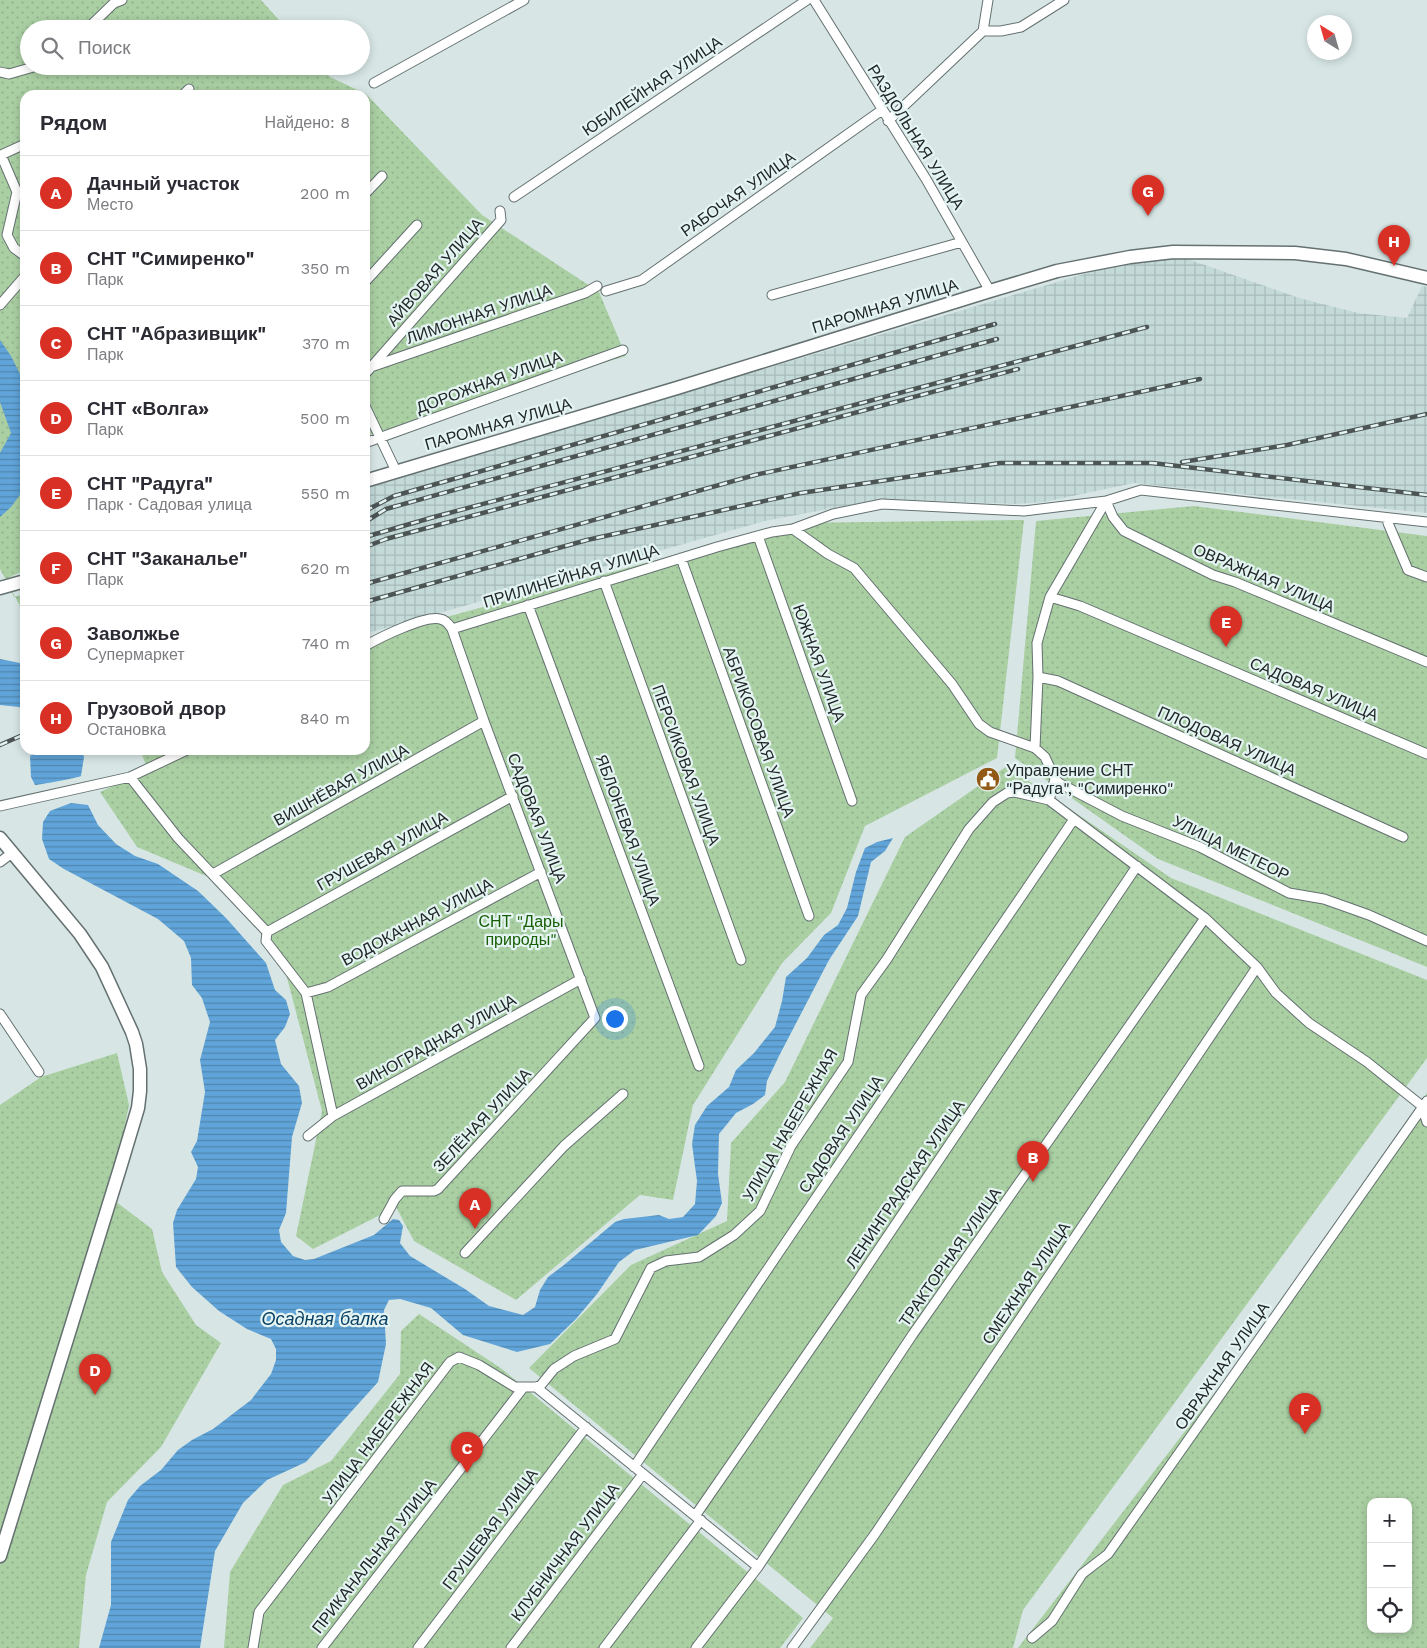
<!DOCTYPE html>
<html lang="ru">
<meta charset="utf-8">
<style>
body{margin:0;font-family:"Work Sans",sans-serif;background:#f7f7f7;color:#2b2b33}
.controls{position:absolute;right:15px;bottom:15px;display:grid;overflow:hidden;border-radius:10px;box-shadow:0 2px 8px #0003}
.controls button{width:45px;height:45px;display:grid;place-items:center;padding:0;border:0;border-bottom:1px solid #e1e1e2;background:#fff;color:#2b2b33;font:25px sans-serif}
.compass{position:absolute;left:1307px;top:15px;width:45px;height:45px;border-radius:50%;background:#fff;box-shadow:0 2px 8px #0003;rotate:323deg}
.you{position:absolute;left:614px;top:1018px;width:18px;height:18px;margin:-12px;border:4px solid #fff;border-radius:50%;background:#1a73e8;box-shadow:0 0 0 8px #1a73e833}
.badge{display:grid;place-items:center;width:32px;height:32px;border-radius:50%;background:#d93025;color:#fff;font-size:16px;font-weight:700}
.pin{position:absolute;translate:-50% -41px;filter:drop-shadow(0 1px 2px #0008)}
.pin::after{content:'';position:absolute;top:26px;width:18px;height:15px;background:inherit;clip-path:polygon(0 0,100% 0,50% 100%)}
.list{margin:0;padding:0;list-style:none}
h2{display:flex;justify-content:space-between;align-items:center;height:65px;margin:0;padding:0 20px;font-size:21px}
h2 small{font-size:16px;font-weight:400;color:#7c7c81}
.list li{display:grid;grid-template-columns:32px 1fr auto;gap:15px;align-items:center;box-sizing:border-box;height:75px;padding:0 20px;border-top:1px solid #e1e1e2}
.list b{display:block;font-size:19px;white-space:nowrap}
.list p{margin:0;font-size:16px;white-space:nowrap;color:#7c7c81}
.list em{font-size:16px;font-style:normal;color:#7c7c81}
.icon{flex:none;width:28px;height:28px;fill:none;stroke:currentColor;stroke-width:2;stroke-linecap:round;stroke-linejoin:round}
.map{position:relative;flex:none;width:1427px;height:1648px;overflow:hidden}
.search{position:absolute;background:#fff;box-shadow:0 2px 8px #0003;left:20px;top:20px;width:350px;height:55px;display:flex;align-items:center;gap:12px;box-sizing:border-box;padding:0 18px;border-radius:28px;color:#7c7c81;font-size:19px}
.panel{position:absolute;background:#fff;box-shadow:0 2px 8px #0003;left:20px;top:90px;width:350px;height:665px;border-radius:15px}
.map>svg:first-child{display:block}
.industrial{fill:url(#industrial-grid)}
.green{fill:url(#green-dots);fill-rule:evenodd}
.water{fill:url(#water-rules)}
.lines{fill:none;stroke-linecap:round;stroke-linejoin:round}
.street-casing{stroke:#647170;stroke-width:11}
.secondary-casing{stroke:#647170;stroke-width:15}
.street{stroke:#fff;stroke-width:9}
.secondary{stroke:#fff;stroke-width:12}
.rail-casing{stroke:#4c5454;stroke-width:4.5}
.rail{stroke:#e4f4f2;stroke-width:2.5;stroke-dasharray:8;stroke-linecap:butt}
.labels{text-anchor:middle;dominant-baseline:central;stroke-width:4.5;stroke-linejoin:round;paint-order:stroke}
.street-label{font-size:16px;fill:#212727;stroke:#e4f4f2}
.poi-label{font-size:16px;fill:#212727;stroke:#e4f4f2;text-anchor:start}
.park-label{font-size:16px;fill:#175e04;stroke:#e4f4f2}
.water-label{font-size:18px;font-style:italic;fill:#0b4164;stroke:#e4f4f2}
</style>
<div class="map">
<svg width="1427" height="1648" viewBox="0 0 1427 1648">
<defs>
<pattern id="industrial-grid" width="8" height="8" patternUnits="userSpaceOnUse" patternTransform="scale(1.25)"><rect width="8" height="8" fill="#c3dad9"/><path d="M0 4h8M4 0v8" fill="none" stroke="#a7bbba"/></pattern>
<pattern id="green-dots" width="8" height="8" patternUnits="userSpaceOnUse" patternTransform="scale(1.25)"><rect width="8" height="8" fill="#aacfa3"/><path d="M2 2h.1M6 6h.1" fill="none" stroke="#92b28c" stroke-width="1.8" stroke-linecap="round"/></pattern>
<pattern id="water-rules" width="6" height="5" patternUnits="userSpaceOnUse" patternTransform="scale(1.25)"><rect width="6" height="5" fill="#60a4d9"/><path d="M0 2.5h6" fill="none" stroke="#4f86b0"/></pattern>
</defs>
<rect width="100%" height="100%" fill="#d7e6e5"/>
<path class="industrial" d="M1182,257L1299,298L1358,313L1407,318L1422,286L1427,287V513L1134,483L1044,502L1015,504L881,499L765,521L365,634V488L1104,268Z"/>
<path class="green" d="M0,0H261L287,29H29V66H320L330,77L366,94L482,215L599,292L626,356L365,436V95H25V570L6,579L14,597L25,594V615L0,569Z
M1194,506L1427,536V967L1158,859L1015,758L1036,521Z
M1024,520L997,758L865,826L831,913L782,963L693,1105L673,1200L640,1195L516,1300L414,1241L396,1207L313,1249L296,1236L322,1111L286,974L264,933L211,878L137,847L100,792L148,770L140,750H365V639L793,523Z
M1007,766L1171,878L1427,980V1058L1023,1610L1013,1648H810L833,1618L529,1368L631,1265L727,1221L731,1143L785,1082L905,837Z
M117,1053L129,1105L117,1165L107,1195L152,1229L162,1272L196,1325L221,1343L161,1447L107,1502L86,1575L79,1648H0V1105L41,1077Z
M1427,1093V1648H1018L1236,1365ZM1371,1502H1408V1629H1371Z
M419,1314L502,1369L803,1618L780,1648H224L230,1572L283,1485L331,1461L400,1374L401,1331Z"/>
<path class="water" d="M0,340L11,356L25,384V488L11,507L0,517V453L11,433L0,402Z
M0,659L25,664V713L19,707L0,705Z
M39,750H82L84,757L81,776C77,778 38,785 35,785L31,777L30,756Z
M71,803L88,805L98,825L116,844L135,856L158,864L198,891L226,918L266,963L275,990L286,1000L290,1014L285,1027L275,1040L281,1064L299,1086L302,1103L292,1137L286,1213L279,1230L281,1242L293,1256L305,1260L314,1259L374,1235L393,1219L399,1220L403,1226L400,1243L410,1256L465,1289L489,1306L523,1315L535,1307L540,1290L548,1277L564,1265L615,1222L624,1219L659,1215L669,1219L683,1217L695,1204L697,1181L692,1144L695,1125L707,1106L729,1087L736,1070L754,1053L775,1027L782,1001L786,977L807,958L824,935L838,925L847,908L856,872L865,848L877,842L893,838L885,851L871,862L858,916L829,960L779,1056L767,1081L765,1095L753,1104L736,1113L719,1134L718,1174L722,1203L716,1216L698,1235L635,1250L619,1262L597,1294L576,1319L550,1344L517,1352L463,1335L431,1308L400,1299L389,1300L384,1310L386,1344L378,1382L306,1462L267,1480L243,1503L215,1551L200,1648H99L111,1605V1542L128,1500L140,1486L161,1470L178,1450L192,1440L213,1429L251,1400L271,1374L276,1360V1349L271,1339L247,1329L219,1311L192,1287L176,1267L173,1223L177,1210L196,1179L198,1167L191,1152L197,1141L205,1092L200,1060L210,1022L202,998L192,985L191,958L184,941L158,919L64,869L49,859L42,839L43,822L50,811Z"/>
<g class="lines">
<g class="street-casing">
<path id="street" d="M814,0L926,179L990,291
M87,29L114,3L122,0
M983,31L988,0
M0,72L9,74L37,66
M374,83L524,0
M183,95L189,89
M888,121L983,31H1001L1021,27L1064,0
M25,144L1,155L17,192L7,235L14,248L25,256
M365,194L382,176
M514,197L807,0
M365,282L417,225
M606,291L642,280L882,110
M772,295L962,242
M0,305L25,276
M371,367L585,293L597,286
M365,374L501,220L500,211
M365,406L396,471
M365,443L623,350
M1388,518V523L1408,570L1427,577
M793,529L828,554L854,568L952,684L979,724L990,732L1035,748
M758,536L852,801
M681,558L809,916
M604,581L741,960
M1050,597L1080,606L1427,754
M528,605L699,1066
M365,646C379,638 425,615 440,619C446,620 449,624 452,629L717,547L772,532L793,529L833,514L882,504L1024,511L1106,501L1113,517L1124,531L1213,575L1235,582L1427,662
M1038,677L1058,681L1403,837
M130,777L178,838L267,932L266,941L306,993L333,1116
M1055,779L1059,783L1122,816L1200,847L1289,893L1324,899L1369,915L1427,941
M1049,800L1055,779L1045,757L1035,748L1038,677L1037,643L1050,597L1106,501L1141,490L1427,522
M0,806L130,777L187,750
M0,862L12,853
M213,874L484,721
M267,932L513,796
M306,993L328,987L541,872
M0,1014L39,1072
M308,1136L333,1116L581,979
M384,1219L395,1199L402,1191H434L438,1189L595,1018L484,721L452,629
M465,1253L564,1146L623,1094
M536,1387L758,1567
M634,1467L790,1236L1074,819
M695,1516L852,1289L1137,866
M1032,1638L1052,1621L1082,1574L1108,1554L1427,1101
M253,1648L259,1612L450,1362L459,1357L479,1365L515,1387H536L541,1385L554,1369L574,1356L615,1339L651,1268L666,1261L699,1257L734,1235L760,1211L791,1146L848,1062L861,995L887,959L969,829L993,802L1007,793L1014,792L1049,800L1205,918L1257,967L1276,993L1309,1023L1367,1062L1422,1106L1427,1122
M322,1648L523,1388
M418,1648L586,1427
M511,1648L643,1474
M604,1648L701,1520
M696,1648L758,1567L913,1334L1205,918
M792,1648L875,1534L1257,967"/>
</g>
<g class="secondary-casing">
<path id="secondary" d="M365,481L677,388L990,291L1057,271L1130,257L1173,252L1295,253L1346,259L1427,278
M0,588L25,581
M0,838L80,934L102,967L132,1032L136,1044L140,1069V1091L138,1108L120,1168L0,1556"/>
</g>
<use href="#street" class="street"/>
<use href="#secondary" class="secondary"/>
<g class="rail-casing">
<path id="rail" d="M1182,462L1287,445L1427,414
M365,511L394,496L995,324
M365,522L386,509L997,339
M365,537L434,517L1147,327
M365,547L386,539L1018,369
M365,584L755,475L1200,379
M365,602L587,540L801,493L1000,463H1152L1427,495
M0,745L25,734"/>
</g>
<use href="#rail" class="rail"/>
</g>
<defs>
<g id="civic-disc" transform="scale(1.25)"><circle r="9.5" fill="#935916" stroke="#e4f4f2"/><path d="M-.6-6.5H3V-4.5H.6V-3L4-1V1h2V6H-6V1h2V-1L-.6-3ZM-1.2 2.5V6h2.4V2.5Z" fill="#fff"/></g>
</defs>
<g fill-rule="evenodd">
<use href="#civic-disc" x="988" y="779"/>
</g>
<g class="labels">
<g class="street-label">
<text transform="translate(652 86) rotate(-34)">ЮБИЛЕЙНАЯ УЛИЦА</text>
<text transform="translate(916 137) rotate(58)">РАЗДОЛЬНАЯ УЛИЦА</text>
<text transform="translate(738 194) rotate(-35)">РАБОЧАЯ УЛИЦА</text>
<text transform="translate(435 272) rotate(-49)">АЙВОВАЯ УЛИЦА</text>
<text transform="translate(885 306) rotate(-17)">ПАРОМНАЯ УЛИЦА</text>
<text transform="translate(479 314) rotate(-19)">ЛИМОННАЯ УЛИЦА</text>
<text transform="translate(489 382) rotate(-20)">ДОРОЖНАЯ УЛИЦА</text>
<text transform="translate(498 424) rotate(-16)">ПАРОМНАЯ УЛИЦА</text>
<text transform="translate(571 576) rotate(-17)">ПРИЛИНЕЙНАЯ УЛИЦА</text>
<text transform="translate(1264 578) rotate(23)">ОВРАЖНАЯ УЛИЦА</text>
<text transform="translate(819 663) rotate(70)">ЮЖНАЯ УЛИЦА</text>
<text transform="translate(1314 689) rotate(23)">САДОВАЯ УЛИЦА</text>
<text transform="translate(759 732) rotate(70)">АБРИКОСОВАЯ УЛИЦА</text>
<text transform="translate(1227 741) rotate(24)">ПЛОДОВАЯ УЛИЦА</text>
<text transform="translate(686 765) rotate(70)">ПЕРСИКОВАЯ УЛИЦА</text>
<text transform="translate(341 785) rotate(-29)">ВИШНЁВАЯ УЛИЦА</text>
<text transform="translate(537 818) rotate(69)">САДОВАЯ УЛИЦА</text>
<text transform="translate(628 830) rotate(70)">ЯБЛОНЕВАЯ УЛИЦА</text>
<text transform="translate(1231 848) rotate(26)">УЛИЦА МЕТЕОР</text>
<text transform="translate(382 851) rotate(-29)">ГРУШЕВАЯ УЛИЦА</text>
<text transform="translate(417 922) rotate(-28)">ВОДОКАЧНАЯ УЛИЦА</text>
<text transform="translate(436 1042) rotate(-29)">ВИНОГРАДНАЯ УЛИЦА</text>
<text transform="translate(482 1120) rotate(-47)">ЗЕЛЁНАЯ УЛИЦА</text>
<text transform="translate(790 1125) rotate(-60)">УЛИЦА НАБЕРЕЖНАЯ</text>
<text transform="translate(841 1134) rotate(-56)">САДОВАЯ УЛИЦА</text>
<text transform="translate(905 1184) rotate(-56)">ЛЕНИНГРАДСКАЯ УЛИЦА</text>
<text transform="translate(950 1257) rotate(-55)">ТРАКТОРНАЯ УЛИЦА</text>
<text transform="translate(1026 1283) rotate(-56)">СМЕЖНАЯ УЛИЦА</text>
<text transform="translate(1222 1366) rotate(-55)">ОВРАЖНАЯ УЛИЦА</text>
<text transform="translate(378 1433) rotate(-53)">УЛИЦА НАБЕРЕЖНАЯ</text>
<text transform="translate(490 1529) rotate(-53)">ГРУШЕВАЯ УЛИЦА</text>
<text transform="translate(565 1552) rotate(-53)">КЛУБНИЧНАЯ УЛИЦА</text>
<text transform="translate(374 1556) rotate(-52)">ПРИКАНАЛЬНАЯ УЛИЦА</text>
</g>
<g class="poi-label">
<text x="1006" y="770">Управление СНТ<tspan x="1006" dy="18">"Радуга", "Симиренко"</tspan></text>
</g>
<g class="park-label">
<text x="521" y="921">СНТ "Дары<tspan x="521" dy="18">природы"</tspan></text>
</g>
<g class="water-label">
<text x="325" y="1318">Осадная балка</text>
</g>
</g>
</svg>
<div class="controls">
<button>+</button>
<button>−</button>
<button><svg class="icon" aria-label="locate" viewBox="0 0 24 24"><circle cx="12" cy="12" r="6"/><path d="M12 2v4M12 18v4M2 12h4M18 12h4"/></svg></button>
</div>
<svg class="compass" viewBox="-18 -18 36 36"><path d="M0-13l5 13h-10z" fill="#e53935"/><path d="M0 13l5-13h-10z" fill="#7c7c81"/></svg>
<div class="you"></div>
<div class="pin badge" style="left:475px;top:1229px">A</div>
<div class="pin badge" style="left:1033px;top:1182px">B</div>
<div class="pin badge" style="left:467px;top:1473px">C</div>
<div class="pin badge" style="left:95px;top:1395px">D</div>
<div class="pin badge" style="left:1226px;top:647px">E</div>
<div class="pin badge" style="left:1305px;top:1434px">F</div>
<div class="pin badge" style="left:1148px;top:216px">G</div>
<div class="pin badge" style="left:1394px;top:266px">H</div>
<div class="search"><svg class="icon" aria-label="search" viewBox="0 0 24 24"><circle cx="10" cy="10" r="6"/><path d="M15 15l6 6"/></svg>Поиск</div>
<section class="panel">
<h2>Рядом<small>Найдено: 8</small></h2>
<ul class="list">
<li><span class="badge">A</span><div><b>Дачный участок</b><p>Место</p></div><em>200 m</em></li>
<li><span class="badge">B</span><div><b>СНТ &quot;Симиренко&quot;</b><p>Парк</p></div><em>350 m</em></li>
<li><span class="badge">C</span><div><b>СНТ &quot;Абразивщик&quot;</b><p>Парк</p></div><em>370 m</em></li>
<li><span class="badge">D</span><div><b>СНТ «Волга»</b><p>Парк</p></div><em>500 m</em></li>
<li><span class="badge">E</span><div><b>СНТ &quot;Радуга&quot;</b><p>Парк · Садовая улица</p></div><em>550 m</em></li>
<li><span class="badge">F</span><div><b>СНТ &quot;Заканалье&quot;</b><p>Парк</p></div><em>620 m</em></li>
<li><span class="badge">G</span><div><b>Заволжье</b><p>Супермаркет</p></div><em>740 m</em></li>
<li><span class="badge">H</span><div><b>Грузовой двор</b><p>Остановка</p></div><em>840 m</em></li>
</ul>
</section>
</div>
